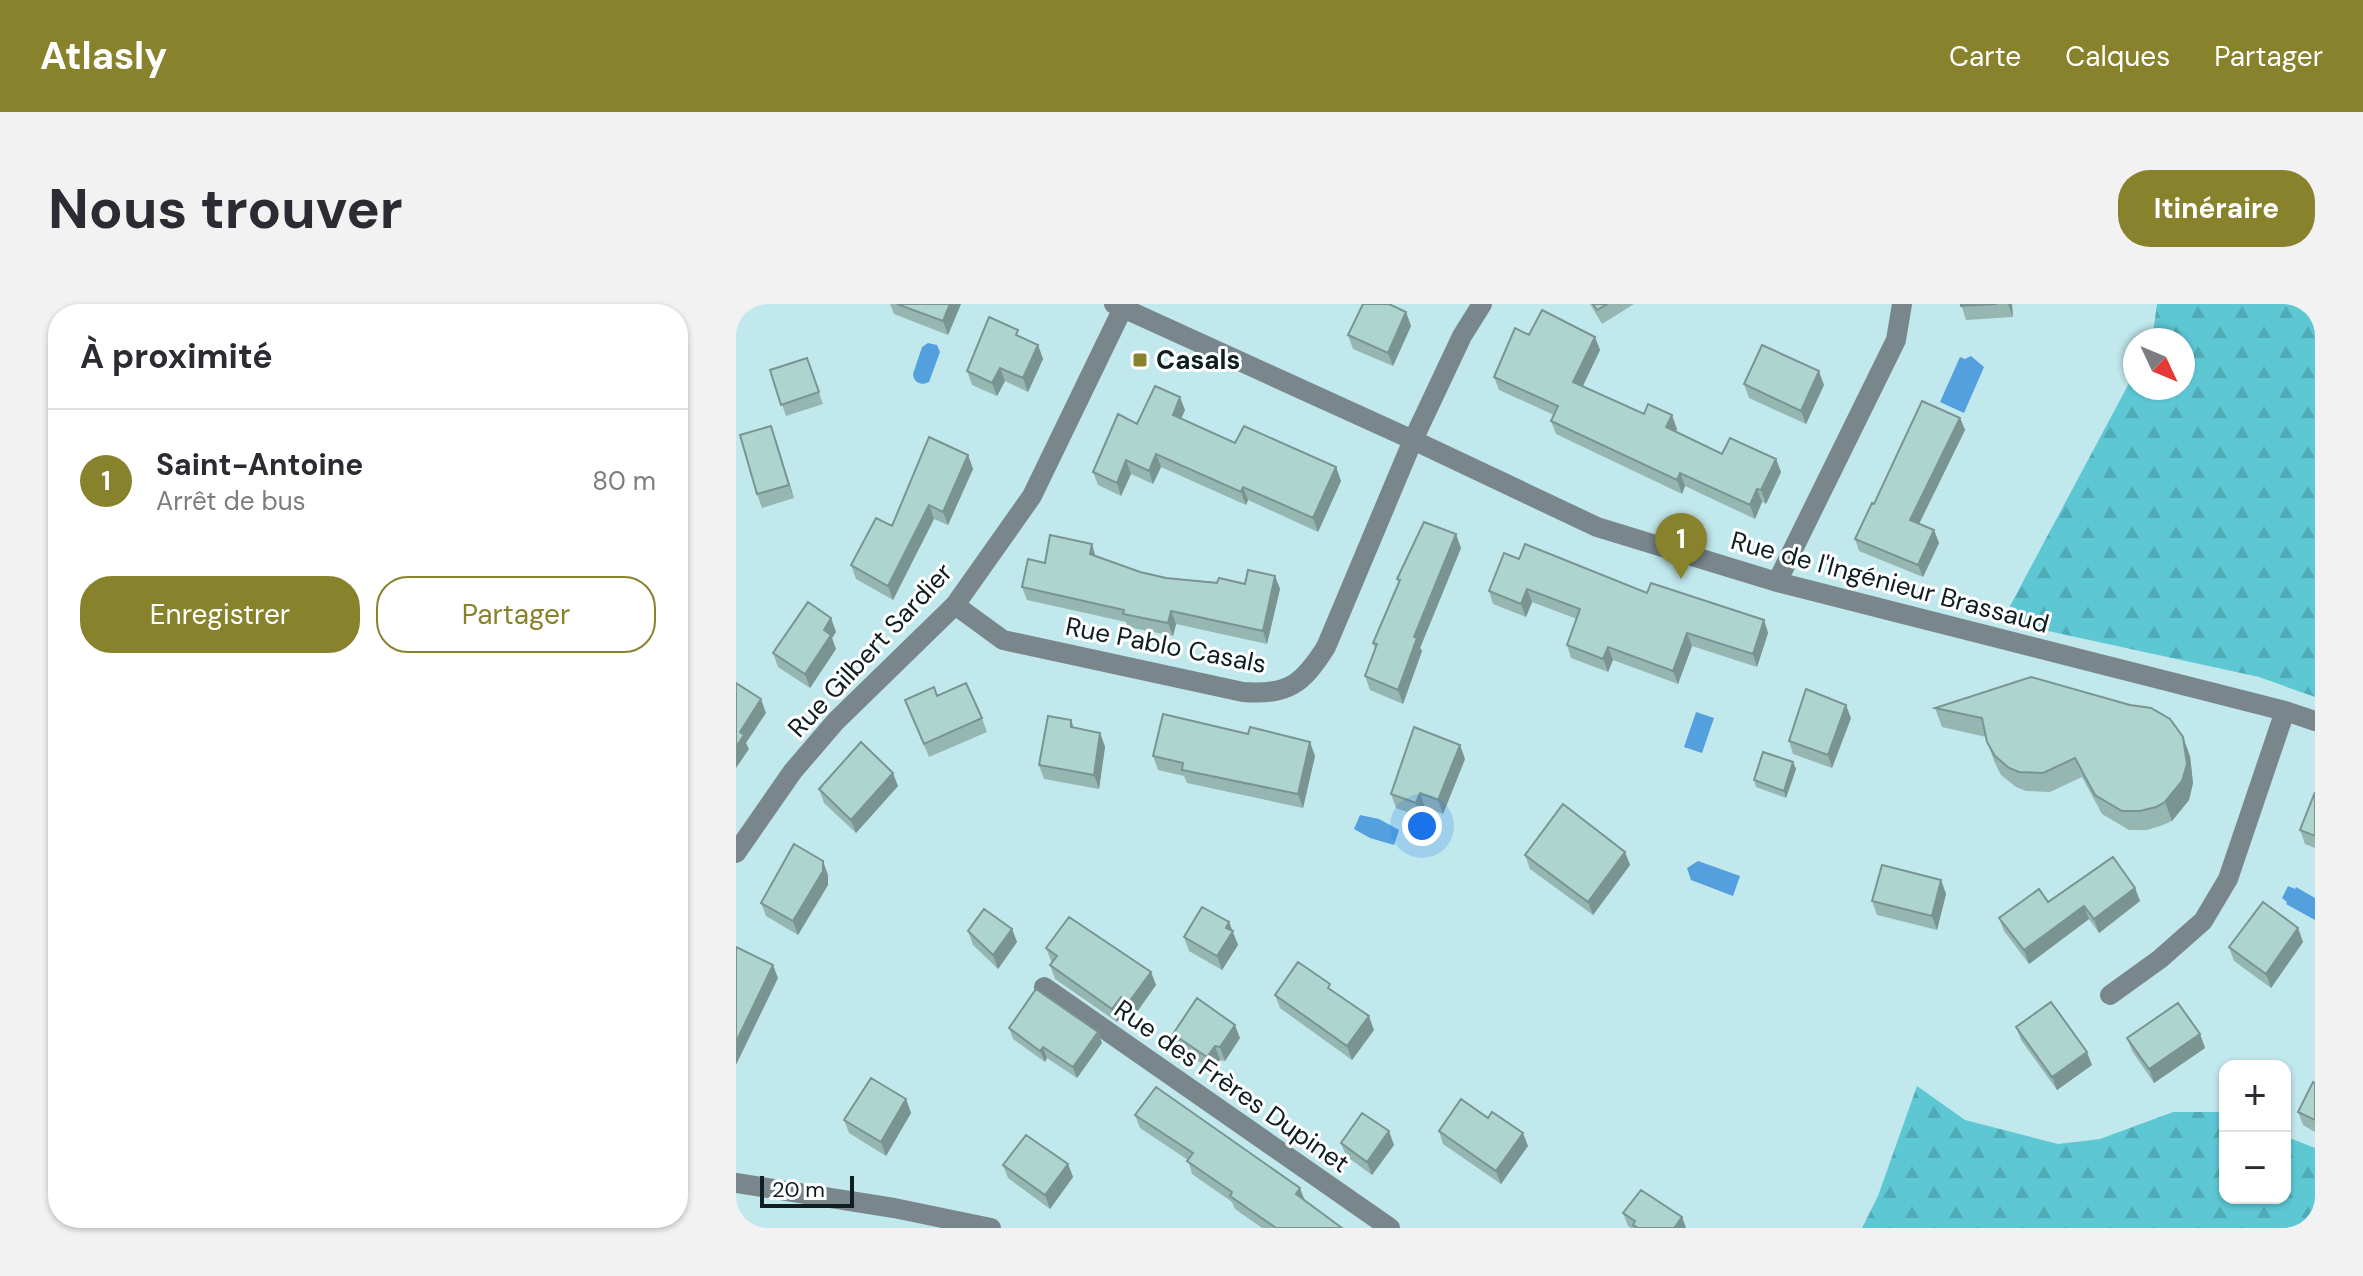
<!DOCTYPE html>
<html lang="fr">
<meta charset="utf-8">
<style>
body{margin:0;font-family:"DM Sans",sans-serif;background:#f2f2f3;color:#2b2b33}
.controls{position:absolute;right:24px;bottom:24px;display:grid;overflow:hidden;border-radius:16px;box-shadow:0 2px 6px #0004}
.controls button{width:72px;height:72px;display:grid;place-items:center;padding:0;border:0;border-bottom:2px solid #e1e1e2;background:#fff;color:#2b2b33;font:40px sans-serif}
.compass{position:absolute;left:1387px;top:24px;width:72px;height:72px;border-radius:50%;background:#fff;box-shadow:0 2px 6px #0004;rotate:134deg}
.scale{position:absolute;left:24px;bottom:20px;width:94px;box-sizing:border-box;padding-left:8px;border:4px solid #0f1e20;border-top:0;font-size:22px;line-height:28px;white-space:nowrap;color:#0f1e20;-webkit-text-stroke:6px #fff;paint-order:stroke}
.you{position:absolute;left:686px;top:522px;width:28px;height:28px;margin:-20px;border:6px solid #fff;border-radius:50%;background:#1a73e8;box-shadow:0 0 0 12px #1a73e833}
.badge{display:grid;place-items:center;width:52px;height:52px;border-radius:50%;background:#87822b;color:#fff;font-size:26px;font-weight:700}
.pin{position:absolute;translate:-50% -66px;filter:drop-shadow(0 2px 4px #0008)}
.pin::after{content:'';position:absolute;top:42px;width:28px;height:24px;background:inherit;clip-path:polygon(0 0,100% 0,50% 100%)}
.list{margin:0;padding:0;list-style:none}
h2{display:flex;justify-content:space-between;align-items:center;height:104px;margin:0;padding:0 32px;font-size:34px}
h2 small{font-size:26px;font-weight:400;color:#7c7c81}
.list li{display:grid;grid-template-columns:52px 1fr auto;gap:24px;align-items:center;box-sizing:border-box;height:144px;padding:0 32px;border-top:2px solid #e1e1e2}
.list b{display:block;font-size:30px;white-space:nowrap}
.list p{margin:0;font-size:26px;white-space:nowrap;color:#7c7c81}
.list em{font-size:26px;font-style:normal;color:#7c7c81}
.actions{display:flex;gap:16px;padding:24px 32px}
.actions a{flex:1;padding:18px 0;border:2px solid #87822b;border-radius:32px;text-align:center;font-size:28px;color:#87822b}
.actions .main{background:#87822b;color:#fff}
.map{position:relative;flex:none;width:1579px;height:924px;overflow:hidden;border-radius:32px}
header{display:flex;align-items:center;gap:48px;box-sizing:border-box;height:112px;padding:0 40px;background:#87822b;color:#fff}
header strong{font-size:38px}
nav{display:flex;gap:44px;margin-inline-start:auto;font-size:28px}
.intro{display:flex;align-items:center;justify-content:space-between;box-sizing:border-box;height:192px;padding:0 48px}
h1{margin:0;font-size:56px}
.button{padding:20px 36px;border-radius:32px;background:#87822b;color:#fff;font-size:28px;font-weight:700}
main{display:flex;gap:48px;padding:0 48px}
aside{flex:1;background:#fff;border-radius:32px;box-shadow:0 2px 6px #0004}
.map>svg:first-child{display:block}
.forest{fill:url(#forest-firs)}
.water{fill:#54a0de}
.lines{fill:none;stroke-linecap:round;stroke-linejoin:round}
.minor{stroke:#79878d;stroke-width:20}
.wall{fill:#96b6b2}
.shaded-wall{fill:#7a9491}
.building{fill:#aed4cf;stroke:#7a9491;stroke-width:2}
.poi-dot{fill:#87822b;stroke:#fff;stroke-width:3}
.labels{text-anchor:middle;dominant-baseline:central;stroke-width:6;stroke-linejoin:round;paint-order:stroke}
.poi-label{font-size:26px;font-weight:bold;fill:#0f1e20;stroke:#fff;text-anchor:start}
.street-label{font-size:26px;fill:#0f1e20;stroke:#fff}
</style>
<header>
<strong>Atlasly</strong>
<nav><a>Carte</a><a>Calques</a><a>Partager</a></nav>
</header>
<div class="intro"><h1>Nous trouver</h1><a class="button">Itinéraire</a></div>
<main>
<aside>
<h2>À proximité<small></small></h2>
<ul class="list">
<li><span class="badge">1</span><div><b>Saint-Antoine</b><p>Arrêt de bus</p></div><em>80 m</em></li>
</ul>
<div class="actions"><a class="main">Enregistrer</a><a>Partager</a></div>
</aside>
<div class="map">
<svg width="1579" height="924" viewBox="0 0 1579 924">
<defs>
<pattern id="forest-firs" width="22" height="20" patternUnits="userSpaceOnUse" patternTransform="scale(2)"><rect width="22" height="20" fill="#5dc8d4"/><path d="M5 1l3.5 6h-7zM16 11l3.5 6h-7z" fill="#50abb6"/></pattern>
</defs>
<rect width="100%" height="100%" fill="#c1e8ed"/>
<path class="forest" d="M1421,0H1579V393L1523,373L1266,317L1399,68V84H1447V36H1416Z
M1181,782L1229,816L1322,840L1364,835L1437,808H1489V894H1549V832L1579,844V924H1126L1142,892Z"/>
<path class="water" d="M192,39L201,41L204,48L193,78C185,82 178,79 177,70L186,43Z
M1235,52L1248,63L1228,109L1204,98L1224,53L1229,55Z
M960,408L978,414L966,449L948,443Z
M624,511L643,515L663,526L658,541L634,534L618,525Z
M962,557L1004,572L997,592L955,576L951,564Z
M1552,582L1559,585L1560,583L1579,594V616L1550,600L1551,598L1546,594Z"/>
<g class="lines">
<path class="minor" d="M378,0L677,136L861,223L1041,278L1549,407L1579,417
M1041,278L1160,36L1166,0
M219,301L267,336L507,388C552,391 566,381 590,343L677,136L726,32L746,0
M0,549L57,467L100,417L219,301L296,192L387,4
M308,683L654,924
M1374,691L1424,655L1467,617L1492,575L1549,407
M0,879L158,904L255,924"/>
</g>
<path class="wall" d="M154,0H225L212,31L158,10Z
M854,0H898L866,20Z
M1225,0H1276L1277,13L1230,16Z
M670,8L675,22L657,62L617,45L612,31Z
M793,31L859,33L864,46L847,82L941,125L939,128L986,150L1040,155L1045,168L1030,200L1026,198L1019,215L949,182L946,190L820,130L815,117L818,111L763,86L758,73Z
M284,33L302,41L307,55L292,88L269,77L261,92L236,81L231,67Z
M71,54L87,100L50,112L34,66Z
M1008,80L1088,81L1070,120L1013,94Z
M449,106L445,115L499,139L600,163L605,177L582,228L512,196L510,201L425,163L417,180L395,170L385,192L362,181L357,168L401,120Z
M1224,114L1229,126L1183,220L1198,226L1203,239L1187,273L1123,247L1119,235L1138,200Z
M35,122L58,194L26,204L21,190Z
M232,151L237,165L212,221L198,215L157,296L120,275L115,261Z
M725,244L684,344L686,347L667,400L634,386L629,372L639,345L637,339L663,280L661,275Z
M360,252L404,268L430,274L509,280L539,272L544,285L531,340L440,320L437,332L392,323L390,318L291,296L286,283L309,259Z
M783,255L911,289L1028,316L1032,329L1021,363L956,342L942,380L877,356L872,368L835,354L831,341L841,315L796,298L790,313L757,300L753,287Z
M95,314L100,328L96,334L100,345L74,384L42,363L37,349Z
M201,392L246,414L251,428L193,453L169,396Z
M1199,404L1454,452L1457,479L1453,496L1436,517L1427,521L1411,526H1393L1366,510L1346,473L1314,488L1290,487L1280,483L1265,471L1258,457L1250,433L1206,423Z
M1115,414L1096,464L1057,450L1053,437Z
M335,416L338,423L364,429L369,443L363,485L308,475L303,461Z
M417,452H579L567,504L451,479L448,472L422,466Z
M729,455L707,510L689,503L685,513L660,504L655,490Z
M1057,458L1060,465L1050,494L1020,483L1018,476Z
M162,482L120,529L88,499L83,485Z
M1579,488V544L1569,540L1564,526Z
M889,548L894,561L857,611L794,565L789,551Z
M92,571V581L62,631L30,612L25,599Z
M1205,576L1210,590L1201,626L1141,611L1136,597Z
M1399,584L1404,597L1363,629L1353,615L1293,660L1268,627L1263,614L1312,598Z
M493,618L502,641L486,666L453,647L448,633Z
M1562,624L1567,638L1535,684L1498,657L1493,643Z
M276,625L281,638L262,665L237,641L232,627Z
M310,644L415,668L420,681L398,712L390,706L381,718L319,675L314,661L316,659Z
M597,688L638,726L616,756L544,704L539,691Z
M1280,723L1356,761L1321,786L1285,736Z
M273,724L362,728L366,739L341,774L311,754L309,758L277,735Z
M437,730L504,734L489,757L484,756L476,767L442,743Z
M1464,730L1469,744L1418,779L1396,747L1391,734Z
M1579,779V828L1567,821L1562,808Z
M170,795L175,809L150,852L113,829L108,816Z
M399,811L569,897L606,924H526L499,905L496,898L456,870L452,856L404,824Z
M703,827L792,842L765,880L707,840Z
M605,839L658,841L636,871L610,852Z
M332,860L337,873L314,905L272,874L267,861Z
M887,909L946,913L950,924H895L892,922Z"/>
<path class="shaded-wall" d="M214,0H225L212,31L207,17Z
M1272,0H1276L1277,13Z
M670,8L675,22L657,62L652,49Z
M859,33L864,46L842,92L837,78Z
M302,41L307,55L292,88L287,74Z
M264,64L269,77L261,92L256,79Z
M1083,67L1088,81L1070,120L1065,107Z
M444,93L449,106L441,124L437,111Z
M936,111L941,125L935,137L930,123Z
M1224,114L1229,126L1179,228L1174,216Z
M35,122L40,136L58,194L53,181Z
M420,150L425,163L417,180L413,167Z
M232,151L237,165L212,221L207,208Z
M1040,155L1045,168L1030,200L1025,186Z
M390,156L395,170L385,192L381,179Z
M600,163L605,177L582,228L577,214Z
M944,169L949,182L946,190L941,176Z
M507,183L512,196L510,201L505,188Z
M1021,185L1026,198L1019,215L1014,201Z
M193,201L198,215L157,296L152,282Z
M1198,226L1203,239L1187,273L1182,261Z
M720,230L725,244L684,344L686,347L667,400L662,386L678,333Z
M356,240L360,254L354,250Z
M539,272L544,285L531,340L527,327Z
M791,285L796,298L790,313L785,300Z
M435,307L440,320L437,332L432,319Z
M95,314L100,328L96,334L100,345L74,384L69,370L88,326Z
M1028,316L1032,329L1021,363L1017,350Z
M951,329L956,342L942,380L937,367Z
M872,343L877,356L872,368L867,355Z
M25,395L30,409L10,439L13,445L0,464V443L4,428Z
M1110,401L1115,414L1096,464L1092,451Z
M364,429L369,443L363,485L358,471Z
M1447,433L1454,452L1457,479L1453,496L1436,517L1429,498Z
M574,438L579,452L567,504L562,490Z
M724,441L729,455L707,510L702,496Z
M1057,458L1060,465L1050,494L1048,487Z
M157,469L162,482L120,529L115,516Z
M684,489L689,503L685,513L680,499Z
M889,548L894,561L857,611L852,598Z
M87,557L92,571V581L62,631L57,617Z
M1205,576L1210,590L1201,626L1196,612Z
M1399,584L1404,597L1363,629L1358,615Z
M1348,602L1353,615L1293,660L1288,646Z
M493,618L502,641L486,666L481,652L490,624Z
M1562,624L1567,638L1535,684L1530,670Z
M276,625L281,638L262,665L257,651Z
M37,661L42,674L0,761V738Z
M415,668L420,681L398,712L393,698Z
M385,693L390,706L381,718L376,705Z
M633,712L638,726L616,756L611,742Z
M499,721L504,734L489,757L484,743Z
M362,728L366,739L341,774L337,763Z
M1464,730L1469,744L1418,779L1413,765Z
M479,742L484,756L476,767L471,753Z
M307,743L311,754L309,758L304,747Z
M1351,748L1356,761L1321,786L1316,773Z
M170,795L175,809L150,852L145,838Z
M653,827L658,841L636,871L631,858Z
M787,829L792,842L765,880L760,867Z
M332,860L337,873L314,905L309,891Z
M564,884L569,897L560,890Z
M946,913L950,924H938Z"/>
<path class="building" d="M161,0H214L207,17Z
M627,0H653L670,8L652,49L612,31Z
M857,0H871L861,6Z
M1225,0H1261L1225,2Z
M806,6L859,33L837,78L908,110L912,100L936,111L930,123L986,150L994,134L1040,155L1025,186L1021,185L1014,201L944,169L941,176L815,117L822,102L758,73L779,24L793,31Z
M253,13L282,26L280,31L302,41L287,74L264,64L256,79L231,67Z
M1026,41L1083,67L1065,107L1008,80Z
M71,54L83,88L45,101L34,66Z
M419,82L444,93L437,111L499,139L508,122L600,163L577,214L507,183L505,188L420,150L413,167L390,156L381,179L357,168L382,110L401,120Z
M1186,97L1224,114L1174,216L1198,226L1182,261L1119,235L1136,199L1138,200Z
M35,122L53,181L21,190L4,131Z
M193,133L232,151L207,208L193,201L152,282L115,261L140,214L156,222Z
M688,218L720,230L678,333L681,334L662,386L629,372L641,340L637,339L664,276L661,275Z
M314,231L356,240L354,250L404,268L430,274L481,279L483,274L509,280L512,266L539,272L527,327L435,307L432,319L387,310L388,306L286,283L292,255L309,259Z
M789,240L911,289L915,279L1028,316L1017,350L951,329L937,367L872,343L867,355L831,341L844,305L791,285L785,300L753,287L768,249L783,255Z
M72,298L95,314L88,326L95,331L69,370L37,349Z
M1295,373L1394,401L1415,404L1434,415L1447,433L1451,460L1446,477L1429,498L1420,503L1404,507H1386L1359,491L1339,454L1307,469L1283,468L1273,464L1259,452L1251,438L1246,414L1199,404Z
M0,379L25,395L4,428L8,431L0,443Z
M230,379L246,414L188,440L169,396L198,383L201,392Z
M1070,385L1110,401L1092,451L1053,437Z
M427,410L512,430L514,423L574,438L562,490L446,466L447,459L417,452Z
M312,412L335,416V423L364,429L358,471L303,461Z
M678,423L724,441L702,496L684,489L680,499L655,490Z
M125,438L157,469L115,516L83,485Z
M1027,448L1057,458L1048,487L1018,476Z
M1579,488V532L1564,526Z
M827,500L889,548L852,598L789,551Z
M58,540L87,557V567L57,617L25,599Z
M1377,553L1399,584L1358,615L1348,602L1288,646L1263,614L1303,585L1312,598Z
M1146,561L1205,576L1196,612L1136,597Z
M1527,598L1562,624L1530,670L1493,643Z
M466,603L493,618L490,624L497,627L481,652L448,633Z
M248,605L276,625L257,651L232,627Z
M333,613L415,668L393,698L385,693L376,705L314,661L321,652L310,644Z
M0,643L37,661L0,738Z
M562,658L594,680L592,684L633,712L611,742L539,691Z
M300,685L362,728L337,763L307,743L304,747L273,724Z
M461,694L499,721L484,743L479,742L471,753L437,730Z
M1315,698L1351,748L1316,773L1280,723Z
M1442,699L1464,730L1413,765L1391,734Z
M135,774L170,795L145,838L108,816Z
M1577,778L1579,779V816L1562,808Z
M420,783L564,884L560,890L606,924H540L494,892L496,888L451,857L457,849L399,811Z
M725,795L752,814L756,808L787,829L760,867L703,827Z
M626,809L653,827L631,858L605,839Z
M290,831L332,860L309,891L267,861Z
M905,886L946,913L938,924H902L897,921L899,917L887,909Z"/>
<rect class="poi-dot" x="396" y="48" width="16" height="16" rx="4"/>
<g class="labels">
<g class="poi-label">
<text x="420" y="56">Casals</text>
</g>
<g class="street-label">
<text transform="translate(1154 278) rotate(15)">Rue de l'Ingénieur Brassaud</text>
<text transform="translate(430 341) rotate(11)">Rue Pablo Casals</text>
<text transform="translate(134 346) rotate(-47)">Rue Gilbert Sardier</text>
<text transform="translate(496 782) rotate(35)">Rue des Frères Dupinet</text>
</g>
</g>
</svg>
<div class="controls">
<button>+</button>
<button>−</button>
</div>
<svg class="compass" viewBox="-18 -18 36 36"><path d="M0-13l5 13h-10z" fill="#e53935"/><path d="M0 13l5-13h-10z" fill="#7c7c81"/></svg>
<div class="scale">20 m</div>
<div class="you"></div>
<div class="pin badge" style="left:945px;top:275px">1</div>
</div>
</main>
